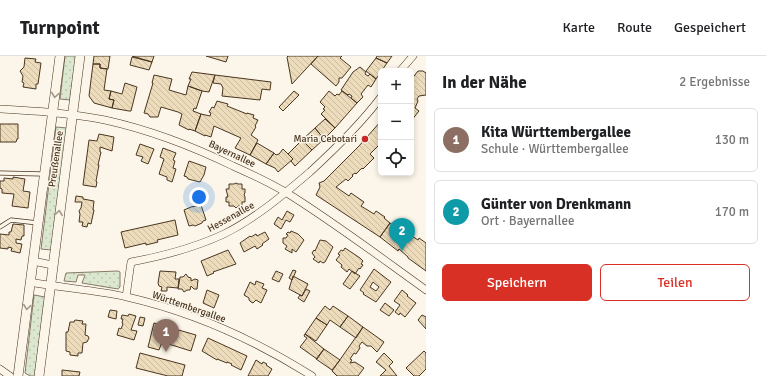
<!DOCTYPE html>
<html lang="de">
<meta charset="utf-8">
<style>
body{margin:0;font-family:Signika,sans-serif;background:#f2f2f2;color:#202124}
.controls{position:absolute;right:12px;top:12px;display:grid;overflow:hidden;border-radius:6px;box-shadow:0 2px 6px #0003}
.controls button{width:36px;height:36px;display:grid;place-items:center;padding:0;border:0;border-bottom:1px solid #e0e0e0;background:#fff;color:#202124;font:20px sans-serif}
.you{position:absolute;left:199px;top:141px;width:14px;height:14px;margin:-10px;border:3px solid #fff;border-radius:50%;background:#1a73e8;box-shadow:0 0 0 6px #1a73e833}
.badge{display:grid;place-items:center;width:26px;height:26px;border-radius:50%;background:#d93025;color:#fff;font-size:13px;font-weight:700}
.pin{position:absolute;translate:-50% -33px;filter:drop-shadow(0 1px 2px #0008)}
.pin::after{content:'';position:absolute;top:21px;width:14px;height:12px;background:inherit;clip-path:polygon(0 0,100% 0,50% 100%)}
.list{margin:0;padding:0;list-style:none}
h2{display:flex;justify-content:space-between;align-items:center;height:52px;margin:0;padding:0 16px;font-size:17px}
h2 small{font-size:13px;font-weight:400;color:#757577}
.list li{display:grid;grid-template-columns:26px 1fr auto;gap:12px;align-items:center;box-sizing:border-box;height:64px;margin:0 8px 8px;padding:0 8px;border:1px solid #e0e0e0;border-radius:6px}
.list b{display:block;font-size:15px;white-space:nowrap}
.list p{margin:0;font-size:13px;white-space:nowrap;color:#757577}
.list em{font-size:13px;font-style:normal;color:#757577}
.actions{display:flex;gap:8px;padding:12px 16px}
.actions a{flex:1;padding:9px 0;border:1px solid #d93025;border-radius:6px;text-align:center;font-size:14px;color:#d93025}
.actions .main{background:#d93025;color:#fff}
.icon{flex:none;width:22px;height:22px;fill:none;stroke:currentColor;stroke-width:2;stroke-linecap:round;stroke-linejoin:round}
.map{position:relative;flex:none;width:426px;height:320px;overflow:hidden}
header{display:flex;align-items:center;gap:24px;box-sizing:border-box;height:56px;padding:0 20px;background:#fff;border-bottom:1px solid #e0e0e0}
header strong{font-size:19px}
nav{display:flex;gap:22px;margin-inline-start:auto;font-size:14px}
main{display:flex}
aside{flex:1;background:#fff}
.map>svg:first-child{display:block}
.grass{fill:url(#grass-dots);stroke:#887966}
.building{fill:url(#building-back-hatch);stroke:#4a3520;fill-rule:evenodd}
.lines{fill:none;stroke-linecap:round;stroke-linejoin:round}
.service-casing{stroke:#4a3520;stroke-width:5}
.minor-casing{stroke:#4a3520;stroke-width:8}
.tertiary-casing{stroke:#4a3520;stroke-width:10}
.service{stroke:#fbf6e9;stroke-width:3.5}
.minor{stroke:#fbf6e9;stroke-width:7}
.tertiary{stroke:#fbf6e9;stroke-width:9}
.oneway{stroke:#a29684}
.poi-dot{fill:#c62828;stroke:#fbf6e9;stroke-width:1.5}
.labels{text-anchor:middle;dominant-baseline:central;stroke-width:3;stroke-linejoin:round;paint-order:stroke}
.poi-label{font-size:10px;fill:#4a3520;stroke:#fbf6e9;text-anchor:end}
.street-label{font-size:10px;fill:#4a3520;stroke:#fbf6e9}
</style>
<header>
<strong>Turnpoint</strong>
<nav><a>Karte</a><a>Route</a><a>Gespeichert</a></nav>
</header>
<main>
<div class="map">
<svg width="426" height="320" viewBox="0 0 426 320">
<defs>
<pattern id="grass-dots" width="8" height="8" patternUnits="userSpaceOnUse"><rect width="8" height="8" fill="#dce7d0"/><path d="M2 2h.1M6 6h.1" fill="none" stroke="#bec7b2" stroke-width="1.8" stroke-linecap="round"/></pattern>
<pattern id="building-back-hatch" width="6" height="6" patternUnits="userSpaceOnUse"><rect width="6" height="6" fill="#ecdcbc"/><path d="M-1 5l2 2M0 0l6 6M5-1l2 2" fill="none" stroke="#ccbda1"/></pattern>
</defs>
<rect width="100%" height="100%" fill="#fbf6e9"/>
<path class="grass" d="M65,0H76L70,44L60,43Z
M56,71L67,72L51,194L41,193Z
M118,215L120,216V231L118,233L82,227L85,219H78L76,226L64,225L66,217Z
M34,239L45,241L35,320H30L25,317Z"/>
<path class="building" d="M94,0H110L108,13L100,12V8H93Z
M132,0H154L152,6Z
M206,0H228L226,6Z
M288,0H318L292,28L287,1Z
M318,0H342L340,2L351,11L342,22H339V26L336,30L311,8Z
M377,0H392L387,7L376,2Z
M132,1L152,6L149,14L130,9Z
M25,2L36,3L35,6L41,7L38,28H36V33L23,31L24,27L22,26L23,20L20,15L24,11Z
M376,2L387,7L376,23L366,15Z
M93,8H100V12L107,13L104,34L111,35L109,43L114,44L112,52L94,47L89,40Z
M360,11L366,16L365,18L368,20L370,18L376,23L371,31L368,29L361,38L363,41L357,47L351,42L352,40L349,38L348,39L341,34L353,16Z
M418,15H423L426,17V39L419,40L417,43L418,45L415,52L419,55L411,65V24Z
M192,16L215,19L209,36L202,35L188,30L191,23H189Z
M154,19L172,23L169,34L186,39L188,30L202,35L196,53L194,52L193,55L201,58L195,75L189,73V74L179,69L182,58L178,56L161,51L158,61H150L148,58L144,57L153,27H152Z
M215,19L271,26L270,34L262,33L260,44L222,40L223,32L221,28L213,27Z
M125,27L137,31L131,55H129L112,52L114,44L109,43L111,35L122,38Z
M294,35L299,39L283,55L279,51Z
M329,35L335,40L337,38L339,39L342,35L357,47L335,72L321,58L325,54L323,53L325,51L320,46Z
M217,45L228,48L227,50L247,58V57L254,59L253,62L258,64L255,70L256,71L251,79L258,84L250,99L235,92L241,82L214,70L211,81L205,79V80L195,75L201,58L210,60L211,57L209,56L212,51L214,52Z
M325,63L335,72L324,83L315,72Z
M381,65V87L370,98L374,102L363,113L362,112L356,118L355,117L352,119L353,120L348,125L346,123L336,131L349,140L351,137L364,146L361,150L374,158L376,155L385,161L384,162L390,167L380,181L316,139L320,131L319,127L324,125L359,90Z
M0,68H18V83H17L16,86H0Z
M315,72L324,83L312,94L302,84Z
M99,78L114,81L112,95L100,91V96H101L98,109H99L96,125L97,126L96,131L83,129L89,84L97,85Z
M302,84L312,94L295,110L291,105L293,103L288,98Z
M257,87L274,97L266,108L250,99Z
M140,88L154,93L148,108L141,105L143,101L136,99Z
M163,92L176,97L173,104L175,105L173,112L176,113L172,126L167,124V121L159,118L164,103L160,101Z
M283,93L293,103L278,116L275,112L266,108L274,97L276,99L279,98Z
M189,105L206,111L204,119L200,126L188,123L187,121L184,120Z
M13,121L25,123L23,135L30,136L28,152L12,150L14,138L2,137V133L0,132V125H4V122L13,123Z
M236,127L238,128H242V133H245V137L244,138L245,141V146H242V150H238L236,152L234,150H229V146H226V141H228L226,133H229V128H234Z
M76,140L83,141V143L94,145L93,154H94L91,168L88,167L87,171L82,170L83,166H79L80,158L79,155L81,152L82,146H75Z
M201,149L206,164L203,165L202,167L195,170L193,169L189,170L184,154L191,151Z
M287,155L294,159L290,166L286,164L281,173L274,168L278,161L282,164Z
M175,164L178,179L157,184L158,186L146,189V187L125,192L121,176Z
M390,167L393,169L394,168L402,173L405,171L413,178L412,180L418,184L419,182L426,187V215L408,202V201L399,193L398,195L380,181Z
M13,168L24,169V180H22L21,184L16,183V187L22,188L20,197L11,195L12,192L8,191V193L0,192V178L9,179V176H11Z
M291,175L298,178L304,184L296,196L292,193V197L285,193L287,190L283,187V182H286L288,179L286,178L288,176L290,177Z
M265,176L269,183L262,188L263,189L257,193L255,190L244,196L240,187L250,180L251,181L256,178L257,180Z
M320,184L326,185L333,191L325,206L323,207L320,205L319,207L313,203L315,201L312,197L314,194L315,195Z
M345,192L360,202L363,205L361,208L363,209L360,213L359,212L355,218L349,213L347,216L341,211L342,209L336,204L340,199L338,198L341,194L343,195Z
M228,194L236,208L213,216L214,217L207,220L201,205Z
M374,213L391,226L376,246L363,238L364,237L360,234ZM373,226L379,231L376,235L370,231Z
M293,214L296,215L292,224L289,222Z
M160,215L176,216L175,223H179L178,232L167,231V235H161L162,231L159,230L158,227Z
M276,215L283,218L279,226L272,223Z
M352,215L360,220L350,233L343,228Z
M186,218L188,221L191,222V225L195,223L198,224L197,233H194L191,230L190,234H187L184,236L182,233H178L180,221H183Z
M293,220L308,228L302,240L289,233Z
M256,225L264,228L262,232L267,234L261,247L256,244L253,247L251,246L249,244V242L244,239L250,226L255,229Z
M306,233L310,235L304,246L298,242L300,239L302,240Z
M207,234L219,239L214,252L203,247Z
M402,234L408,239L407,240L416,247L405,261L400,257L399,259L395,256L400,249L394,245Z
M385,247L394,254L389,260L380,254Z
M325,250L330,254L333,250L348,260L340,271L330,264L327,269L316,262Z
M110,254L117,255L116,263L108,261Z
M129,258L136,260L131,274L137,275L134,284L117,279L119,272L121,273L123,268L122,267L123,263H121L122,259L128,260Z
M422,259L426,261V273L418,264Z
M348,260L363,271L356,282L340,271Z
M140,261L145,262L143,270L138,269Z
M316,262L327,269L316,285L305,278Z
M75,264L83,265L82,268H86L85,279L88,280L89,282L87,286L83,287L82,297H78V300L70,299V296L66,295V276H68L70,266H74Z
M154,267L196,279L191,295L162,286L159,294L148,291Z
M363,271L384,286L377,296L371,290H367L362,286L359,290L360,292L356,298L354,297L350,303L352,304L350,307L355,306L364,312L358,320H337L332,315Z
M305,278L324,293L317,303L300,291L307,282L304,280Z
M208,282L247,300L241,314L231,309L232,308L227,306V307L217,303V304L202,295Z
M324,293L340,304L332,314L316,303Z
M424,295L426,297V313L419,320H414L406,312Z
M140,297L185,309L182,320H168L136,312Z
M384,297L393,306L389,310L397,320H380L386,314L376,306Z
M256,304L262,308L263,306L267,308L266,309L272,313L268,320H248Z
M62,314L80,316L79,320H62Z"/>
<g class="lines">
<g class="service-casing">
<path id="service" d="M0,117L43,118
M0,171L11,164L38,167"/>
</g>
<g class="minor-casing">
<path id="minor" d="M400,15L413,0
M0,53C35,55 71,57 105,64C150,74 192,90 233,110C251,118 270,127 287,137C335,167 380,201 426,234
M33,205L52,209
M30,226C62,232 96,234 127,241C193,256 255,284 312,320
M126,241L131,206C163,200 194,192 224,178C256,162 283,139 310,116C335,93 360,69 381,41
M0,313L10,320"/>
</g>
<g class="tertiary-casing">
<path id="tertiary" d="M18,320L60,0
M39,320L80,0"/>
</g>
<use href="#service" class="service"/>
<use href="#minor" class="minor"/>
<use href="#tertiary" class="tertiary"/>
</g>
<defs><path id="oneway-chevron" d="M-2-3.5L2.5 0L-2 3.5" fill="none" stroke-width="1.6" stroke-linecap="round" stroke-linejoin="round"/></defs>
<g class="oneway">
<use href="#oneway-chevron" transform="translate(55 39) rotate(98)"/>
<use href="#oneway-chevron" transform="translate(59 157) rotate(-82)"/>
<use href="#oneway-chevron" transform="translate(27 251) rotate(98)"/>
</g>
<circle class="poi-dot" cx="365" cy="83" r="4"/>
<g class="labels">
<g class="poi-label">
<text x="357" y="83">Maria Cebotari</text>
</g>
<g class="street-label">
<text transform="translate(232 98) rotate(25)">Bayernallee</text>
<text transform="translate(56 103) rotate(-82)">Preußenallee</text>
<text transform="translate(231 161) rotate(-29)">Hessenallee</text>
<text transform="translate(189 251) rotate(19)">Württembergallee</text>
</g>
</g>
</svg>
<div class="controls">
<button>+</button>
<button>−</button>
<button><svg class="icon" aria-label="locate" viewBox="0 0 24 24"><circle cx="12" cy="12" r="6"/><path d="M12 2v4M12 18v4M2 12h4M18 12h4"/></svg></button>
</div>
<div class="you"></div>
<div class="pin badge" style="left:166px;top:296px;background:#8d6e63">1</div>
<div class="pin badge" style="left:402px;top:195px;background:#0f9aa8">2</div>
</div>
<aside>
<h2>In der Nähe<small>2 Ergebnisse</small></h2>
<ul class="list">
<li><span class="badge" style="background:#8d6e63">1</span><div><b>Kita Württembergallee</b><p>Schule · Württembergallee</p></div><em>130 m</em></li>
<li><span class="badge" style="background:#0f9aa8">2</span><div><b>Günter von Drenkmann</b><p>Ort · Bayernallee</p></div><em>170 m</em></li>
</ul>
<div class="actions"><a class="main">Speichern</a><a>Teilen</a></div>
</aside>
</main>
